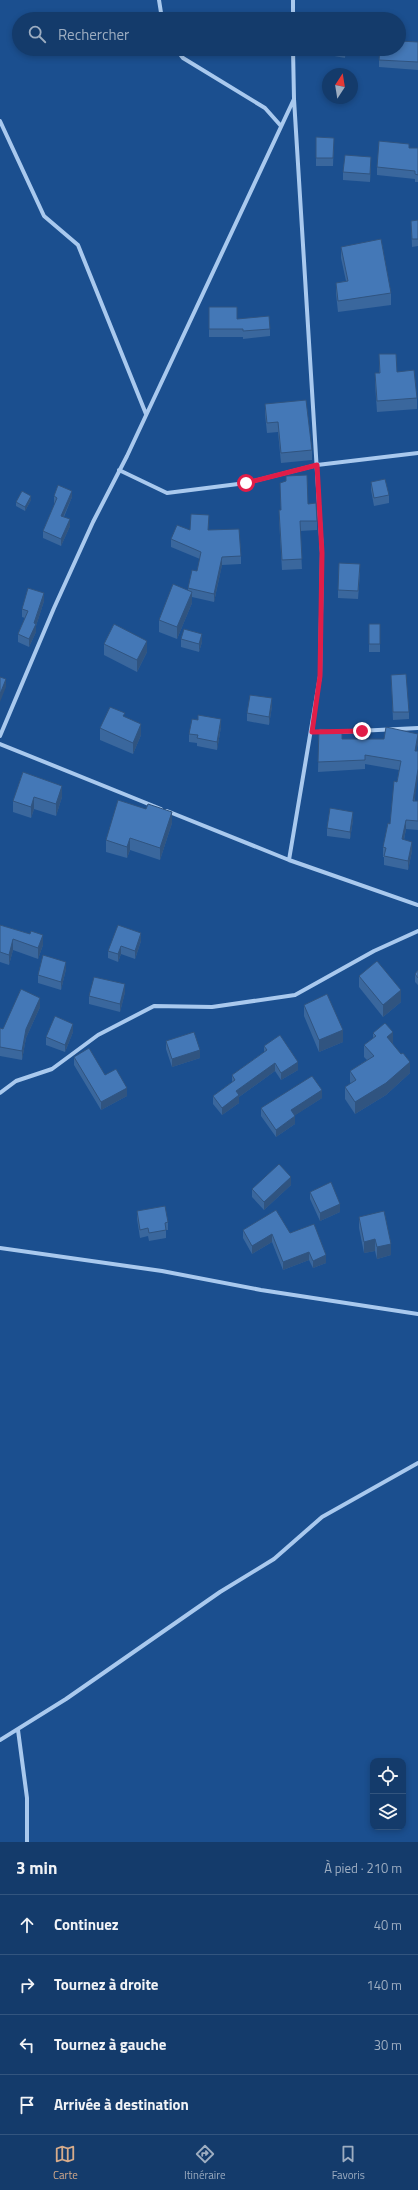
<!DOCTYPE html>
<html lang="fr">
<meta charset="utf-8">
<style>
body{margin:0;font-family:"Titillium Web",sans-serif;background:#214673;color:#f1f3f6}
.controls{position:absolute;right:12px;bottom:12px;display:grid;overflow:hidden;border-radius:8px;box-shadow:0 2px 6px #0003}
.controls button{width:36px;height:36px;display:grid;place-items:center;padding:0;border:0;border-bottom:1px solid #33557e;background:#143b6b;color:#f1f3f6;font:20px sans-serif}
.compass{position:absolute;left:322px;top:68px;width:36px;height:36px;border-radius:50%;background:#143b6b;box-shadow:0 2px 6px #0003;rotate:12deg}
.stop{position:absolute;width:12px;height:12px;margin:-9px;border:3px solid #e11d48;border-radius:50%;background:#fff}
.stop.end{background:#e11d48;border-color:#fff;box-shadow:0 1px 4px #0008}
.list{margin:0;padding:0;list-style:none}
h2{display:flex;justify-content:space-between;align-items:center;height:52px;margin:0;padding:0 16px;font-size:17px}
h2 small{font-size:13px;font-weight:400;color:#9dadc1}
.list li{display:grid;grid-template-columns:26px 1fr auto;gap:12px;align-items:center;box-sizing:border-box;height:60px;padding:0 16px;border-top:1px solid #33557e}
.list b{display:block;font-size:15px;white-space:nowrap}
.list em{font-size:13px;font-style:normal;color:#9dadc1}
.icon{flex:none;width:22px;height:22px;fill:none;stroke:currentColor;stroke-width:2;stroke-linecap:round;stroke-linejoin:round}
.map{position:relative;flex:none;width:418px;height:1842px;overflow:hidden}
.search{position:absolute;background:#143b6b;box-shadow:0 2px 6px #0003;left:12px;right:12px;top:12px;height:44px;display:flex;align-items:center;gap:10px;box-sizing:border-box;padding:0 14px;border-radius:22px;color:#9dadc1;font-size:15px}
.sheet{height:292px;background:#143b6b}
nav{display:flex;justify-content:space-around;align-items:center;box-sizing:border-box;height:56px;border-top:1px solid #33557e;background:#143b6b;font-size:11px;color:#9dadc1}
nav a{display:grid;justify-items:center;gap:2px}
nav .on{color:#d6ab8b}
.map>svg:first-child{display:block}
.lines{fill:none;stroke-linecap:round;stroke-linejoin:round}
.street{stroke:#a9c9ee;stroke-width:4}
.wall{fill:#3a679d}
.shaded-wall{fill:#305480}
.building{fill:#4478b7;stroke:#305480}
.route{stroke:#e11d48;stroke-width:5}
</style>
<div class="map">
<svg width="418" height="1842" viewBox="0 0 418 1842">
<rect width="100%" height="100%" fill="#1b4f8f"/>
<g class="lines">
<path class="street" d="M159,0L162,19
M293,0V19
M176,49L183,58L265,108L281,126
M0,121L44,216L78,245L146,414
M119,470L167,493L246,483L317,465L418,453
M338,732L418,728
M0,736L54,608L93,522L127,456L294,99
M0,744L161,809
M167,811L289,860L418,905
M289,860L320,676L322,553L294,99L293,49
M0,1093L16,1081L52,1069L98,1035L154,1006L212,1007L295,995L374,951L418,931
M0,1248L162,1271L261,1290L418,1314
M18,1730L27,1798V1842
M0,1740L66,1699L220,1592L274,1559L322,1517L418,1463"/>
</g>
<path class="wall" d="M418,42V70L379,67V60Z
M318,49H346L345,58L318,53Z
M316,137L334,138L333,166H316Z
M409,148H418V182H415V179L377,175V167Z
M371,165L370,182L343,180V172Z
M418,220V246L412,247L411,221Z
M341,247L391,293V305L338,312L336,294V283L346,281L341,258Z
M209,307L237,319L270,329V336L243,339V337H209Z
M379,354L397,372L417,398V409L377,412L375,384V373H379Z
M265,404L312,450V460L281,463L278,432L267,433L265,414Z
M371,482L389,495V503L374,506L371,490Z
M280,483L308,504L317,521V530L300,531L302,569L282,570L279,519V510H281Z
M54,496L72,497L64,517L70,526L61,546L43,538V531L55,503H54Z
M31,500L25,511L16,506V502Z
M190,530H208L241,556V564L222,565L214,602L192,597V603L177,639L159,632V620L188,590V588L197,571L200,559L171,547V539Z
M360,572L358,599L338,598V590Z
M44,601L36,626V632L29,647L18,642V634L25,618L22,617V609Z
M369,624H380V652H369Z
M181,639L202,642L199,652L181,647Z
M104,644L147,652L137,672L104,655Z
M391,675L409,712V719L393,720Z
M272,706L269,725L247,721V713Z
M198,720L221,727L217,750L197,746V743L189,742V734Z
M100,728L141,735L133,754L100,740Z
M319,729L342,739L418,743L416,751L415,801H418V830L406,829L404,840L412,851L408,870L384,865V857H383V847L390,824L399,770L365,764V769L318,772Z
M23,772L62,797L56,816L34,809L31,818L13,812V801Z
M146,809L172,823L160,860L130,850L127,858L106,852V840Z
M353,820L350,839L327,836V828Z
M0,925L30,934L43,945L38,959L13,950L9,965L0,962Z
M141,933V941L135,959L121,954L118,962L108,958V951Z
M66,969L61,990L38,983V975Z
M418,970V985L415,982V974Z
M359,976L401,1002L383,1017L359,987Z
M125,992L120,1012L89,1004V996Z
M304,1005L343,1042L319,1052L304,1016Z
M40,1007L26,1038L22,1060L0,1056V1028L3,1029Z
M73,1032L65,1052L46,1045V1037Z
M373,1033L393,1043L392,1044L410,1073L386,1095L355,1114L345,1099V1087L351,1084L350,1082V1071L367,1060L364,1057V1045L373,1038Z
M166,1041L200,1058L172,1067L166,1049Z
M264,1046L298,1070L281,1080L275,1071L239,1097V1103L222,1115L213,1104V1096L232,1082V1075L264,1052Z
M74,1057L105,1075L127,1096L101,1110L74,1065Z
M322,1098L295,1115V1124L276,1137L261,1116V1108Z
M291,1185L264,1210L252,1197V1189Z
M310,1192L340,1212L320,1221L310,1199Z
M137,1211L168,1222V1230H166V1238L149,1241L148,1236L140,1238L137,1219Z
M359,1217L391,1255L377,1259L375,1251L364,1253L359,1228Z
M243,1230L290,1233L326,1263L313,1268L309,1260L283,1270L272,1242L252,1254L243,1238Z"/>
<path class="shaded-wall" d="M345,49H346L345,58Z
M371,157V165L370,182V174Z
M72,491V497L61,522V516Z
M31,496V500L25,511V507Z
M70,519V526L61,546V539Z
M222,557V565L214,602V594Z
M192,592V603L177,639V627Z
M44,593V601L36,626V632L29,647V639Z
M202,634V642L199,652V644Z
M147,641V652L137,672V660Z
M6,679V687L0,702V694Z
M272,698V706L269,725V717Z
M221,719V727L217,750V742Z
M141,724V735L133,754V743Z
M418,734V743L415,760V751Z
M418,769V778L413,810V801Z
M62,786V797L56,816V804Z
M34,797V809L31,818V807Z
M172,812V823L160,860V848Z
M353,812V820L350,839V832Z
M406,820V829L402,849V839Z
M130,838V850L127,858V847Z
M412,842V851L408,870V861Z
M141,933V941L135,959V951Z
M43,935V945L38,959V948Z
M13,939V950L9,965V955Z
M121,946V954L118,962V954Z
M66,962V969L61,990V982Z
M125,984V992L120,1012V1004Z
M401,990V1002L383,1017V1005Z
M40,998V1007L26,1038L22,1060V1051L26,1029Z
M73,1024V1032L65,1052V1045Z
M343,1030V1042L319,1052V1040Z
M393,1032V1043L387,1049V1037Z
M200,1050V1058L172,1067V1059Z
M298,1062V1070L281,1080V1073Z
M410,1062V1073L386,1095L355,1114V1102Z
M275,1063V1071L239,1097V1103L222,1115V1108L236,1091Z
M127,1088V1096L101,1110V1102Z
M322,1090V1098L291,1118V1110Z
M295,1116V1124L276,1137V1130Z
M291,1177V1185L264,1210V1202Z
M340,1204V1212L320,1221V1213Z
M272,1234V1242L252,1254V1246Z
M375,1239V1251L364,1253V1242Z
M391,1244V1255L377,1259V1247Z
M309,1252V1260L283,1270V1262Z
M326,1255V1263L313,1268V1261Z"/>
<path class="building" d="M323,14L350,19H322Z
M399,41L418,42V62L379,60L380,49H399Z
M316,137L334,138L333,158H316Z
M379,141L409,144V148H418V175L415,174V171L377,167Z
M345,155L371,157L370,174L343,172Z
M418,220V239H412L411,221Z
M381,239L391,293L338,301L336,283L348,281L341,247Z
M209,307H237V319L269,316L270,329L243,331V329H209Z
M379,354H396L397,372L414,370L417,398L377,401L375,373H380Z
M306,400L312,450L281,453L278,422L267,423L265,404Z
M307,475L308,504L316,503L317,521H300L302,559L282,560L279,510H281L280,483L286,481V476Z
M385,479L389,495L374,498L371,482Z
M58,485L72,491L61,516L70,519L61,539L43,531L57,498L54,496Z
M22,491L31,496L25,507L16,502Z
M191,514L209,515L208,530L239,529L241,556L222,557L214,594L188,588L192,570L197,571L201,552L171,539L177,525L190,530Z
M339,563L360,564L358,591L338,590Z
M173,584L192,592L177,627L159,620Z
M28,588L44,593L34,623L36,624L29,639L18,634L28,611L22,609Z
M114,624L147,641L137,660L104,644Z
M369,624H380V644H369Z
M184,629L202,634L199,644L181,639Z
M406,674L409,712H393L391,675Z
M0,677L6,679L0,694Z
M250,695L272,698L269,717L247,713Z
M110,707L125,713L123,716L141,724L133,743L100,728Z
M198,715L221,719L217,742L197,738L198,735L189,734L192,719L198,720Z
M386,727L418,734L415,751H418V769L413,801H418V821L406,820L402,839L412,842L408,861L384,856L386,848L383,847L388,823L390,824L394,781L397,782L401,761L365,755V760L318,762L319,729L342,730V739H384Z
M23,772L62,786L56,804L34,797L31,807L13,801Z
M118,800L146,809L148,804L172,812L160,848L130,838L127,847L106,840Z
M330,808L353,812L350,832L327,828Z
M0,925L30,934L31,931L43,935L38,948L13,939L9,955L0,952Z
M118,925L141,933L135,951L121,946L118,954L108,951Z
M43,955L66,962L61,982L38,975Z
M377,961L401,990L383,1005L359,976Z
M418,970V978L415,974Z
M94,977L125,984L120,1004L89,996Z
M21,989L40,998L26,1029L22,1051L0,1047V1028L3,1029Z
M327,994L343,1030L319,1040L304,1005Z
M55,1016L73,1024L65,1045L46,1037Z
M385,1023L393,1032L387,1037L401,1054L403,1053L410,1062L386,1083L355,1102L345,1087L356,1080L350,1071L374,1056L364,1045L376,1036L373,1033Z
M194,1032L200,1050L172,1059L166,1041Z
M280,1035L298,1062L281,1073L275,1063L236,1091L239,1095L222,1108L213,1096L235,1080L232,1075L267,1050L264,1046Z
M89,1048L105,1075L116,1069L127,1088L101,1102L74,1057Z
M312,1076L322,1090L291,1110L295,1116L276,1130L261,1108Z
M279,1164L291,1177L264,1202L252,1189Z
M331,1182L340,1204L320,1213L310,1192Z
M165,1206L168,1222L165,1223L166,1230L149,1233L148,1228L140,1230L137,1211Z
M276,1210L290,1233L314,1224L326,1255L313,1261L309,1252L283,1262L272,1234L252,1246L243,1230Z
M384,1211L391,1244L377,1247L375,1239L364,1242L359,1217Z"/>
<g class="lines">
<path class="route" d="M246,483L317,465L322,553L320,676L312,732L362,731"/>
</g>
</svg>
<div class="controls">
<button><svg class="icon" aria-label="locate" viewBox="0 0 24 24"><circle cx="12" cy="12" r="6"/><path d="M12 2v4M12 18v4M2 12h4M18 12h4"/></svg></button>
<button><svg class="icon" aria-label="layers" viewBox="0 0 24 24"><path d="M12 4l9 5-9 5-9-5zM3 14l9 5 9-5"/></svg></button>
</div>
<svg class="compass" viewBox="-18 -18 36 36"><path d="M0-13l5 13h-10z" fill="#e53935"/><path d="M0 13l5-13h-10z" fill="#9dadc1"/></svg>
<div class="stop" style="left:246px;top:483px"></div>
<div class="stop end" style="left:362px;top:731px"></div>
<div class="search"><svg class="icon" aria-label="search" viewBox="0 0 24 24"><circle cx="10" cy="10" r="6"/><path d="M15 15l6 6"/></svg>Rechercher</div>
</div>
<section class="sheet">
<h2>3 min<small>À pied · 210 m</small></h2>
<ul class="list">
<li><svg class="icon" aria-label="ahead" viewBox="0 0 24 24"><path d="M12 20V5M6 11l6-6 6 6"/></svg><div><b>Continuez</b></div><em>40 m</em></li>
<li><svg class="icon" aria-label="right" viewBox="0 0 24 24"><path d="M7 20v-9h11M14 6l5 5-5 5"/></svg><div><b>Tournez à droite</b></div><em>140 m</em></li>
<li><svg class="icon" aria-label="left" viewBox="0 0 24 24"><path d="M17 20v-9H6M10 6l-5 5 5 5"/></svg><div><b>Tournez à gauche</b></div><em>30 m</em></li>
<li><svg class="icon" aria-label="arrive" viewBox="0 0 24 24"><path d="M6 21V4h12l-3 4 3 4H6"/></svg><div><b>Arrivée à destination</b></div></li>
</ul>
</section>
<nav>
<a class="on"><svg class="icon" aria-label="map" viewBox="0 0 24 24"><path d="M3 6l6-2 6 2 6-2v14l-6 2-6-2-6 2zM9 4v14M15 6v14"/></svg>Carte</a>
<a><svg class="icon" aria-label="directions" viewBox="0 0 24 24"><path d="M12 3l9 9-9 9-9-9zM9 14v-3h6M13 9l2 2-2 2"/></svg>Itinéraire</a>
<a><svg class="icon" aria-label="saved" viewBox="0 0 24 24"><path d="M7 4h10v16l-5-4-5 4z"/></svg>Favoris</a>
</nav>
